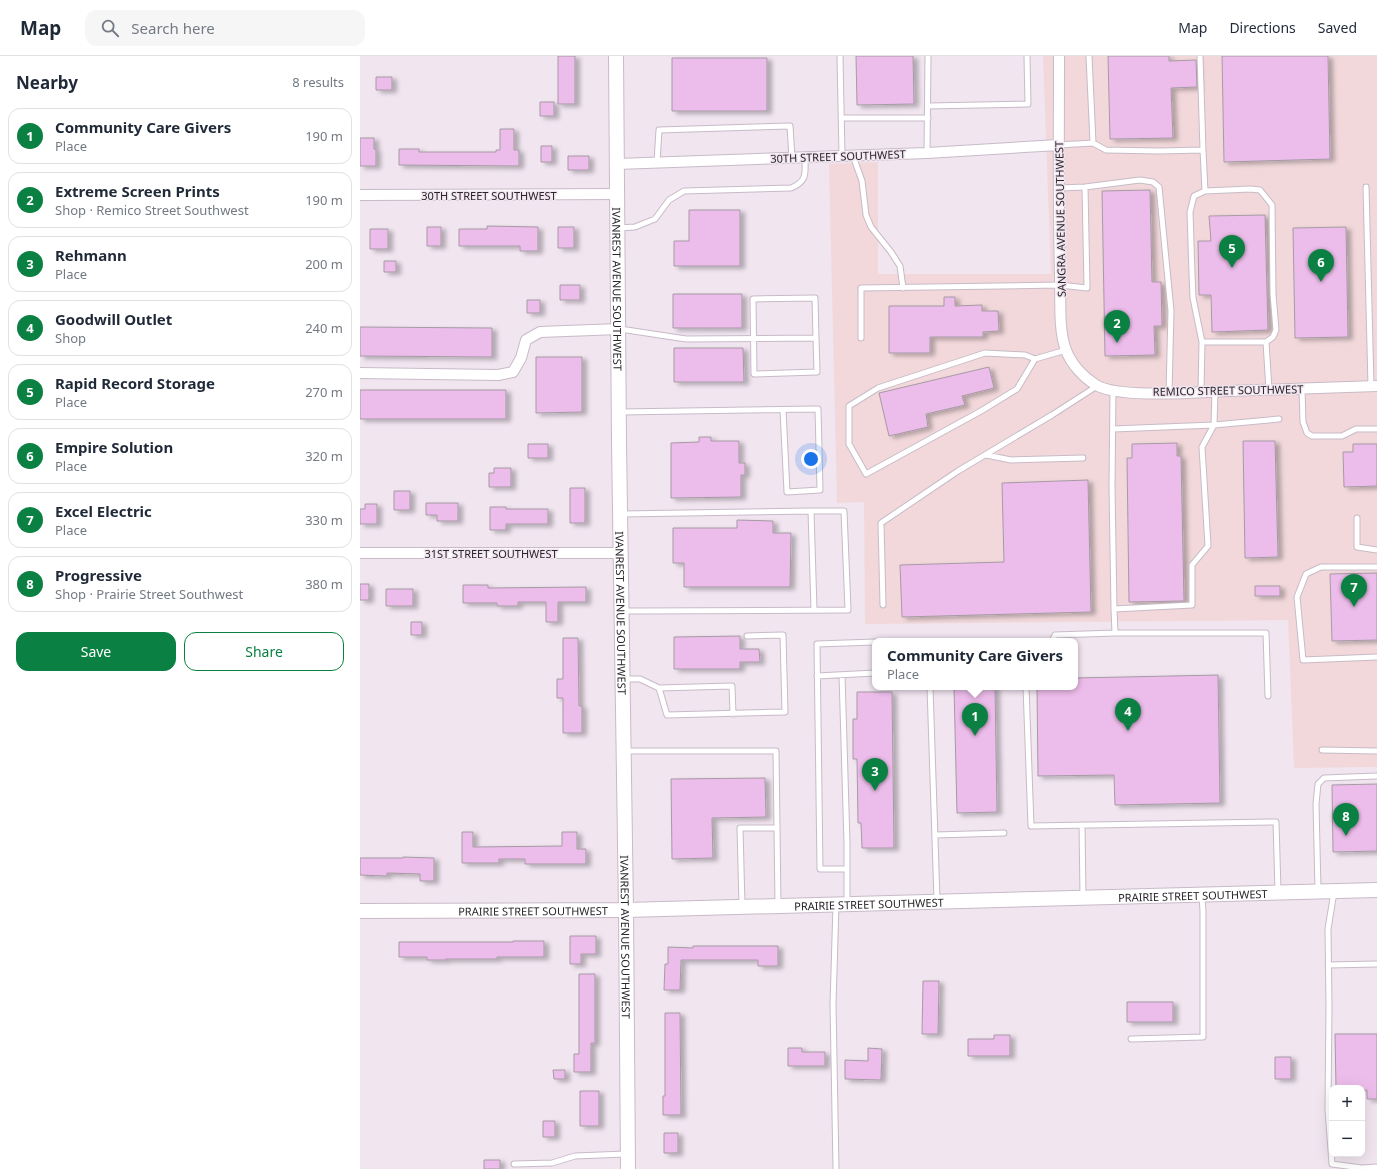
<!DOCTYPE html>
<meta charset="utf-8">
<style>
body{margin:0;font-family:"Noto Sans",sans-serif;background:#f6f6f7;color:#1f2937}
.controls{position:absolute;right:12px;bottom:12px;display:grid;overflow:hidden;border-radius:8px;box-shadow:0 4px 16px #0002}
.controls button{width:36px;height:36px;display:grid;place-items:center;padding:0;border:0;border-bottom:1px solid #e0e1e3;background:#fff;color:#1f2937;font:20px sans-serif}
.you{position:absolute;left:451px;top:403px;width:14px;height:14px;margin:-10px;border:3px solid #fff;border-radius:50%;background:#1a73e8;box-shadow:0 0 0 6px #1a73e833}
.badge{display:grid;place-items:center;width:26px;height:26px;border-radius:50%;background:#0b8043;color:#fff;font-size:13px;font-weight:700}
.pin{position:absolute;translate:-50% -33px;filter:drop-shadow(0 1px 2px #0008)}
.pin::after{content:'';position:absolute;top:21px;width:14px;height:12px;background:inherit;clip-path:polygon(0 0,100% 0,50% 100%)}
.popup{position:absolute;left:512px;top:582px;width:206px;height:52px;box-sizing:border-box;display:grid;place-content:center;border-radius:8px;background:#fff;filter:drop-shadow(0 1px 3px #0005);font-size:13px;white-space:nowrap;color:#747a83}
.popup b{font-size:15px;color:#1f2937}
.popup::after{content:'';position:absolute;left:50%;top:100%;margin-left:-8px;border:8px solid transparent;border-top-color:#fff}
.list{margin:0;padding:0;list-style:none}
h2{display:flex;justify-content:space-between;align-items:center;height:52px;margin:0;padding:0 16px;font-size:17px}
h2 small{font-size:13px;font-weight:400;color:#747a83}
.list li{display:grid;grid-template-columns:26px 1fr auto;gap:12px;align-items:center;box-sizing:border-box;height:56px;margin:0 8px 8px;padding:0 8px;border:1px solid #e0e1e3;border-radius:12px}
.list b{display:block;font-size:15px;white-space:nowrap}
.list p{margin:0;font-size:13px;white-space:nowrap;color:#747a83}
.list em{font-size:13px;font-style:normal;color:#747a83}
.actions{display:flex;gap:8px;padding:12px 16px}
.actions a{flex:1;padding:9px 0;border:1px solid #0b8043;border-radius:12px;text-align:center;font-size:14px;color:#0b8043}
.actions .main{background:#0b8043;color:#fff}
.icon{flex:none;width:22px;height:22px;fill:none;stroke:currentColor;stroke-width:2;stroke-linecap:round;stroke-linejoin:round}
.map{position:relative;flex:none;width:1017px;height:1113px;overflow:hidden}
header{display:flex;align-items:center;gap:24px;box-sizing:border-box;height:56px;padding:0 20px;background:#fff;border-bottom:1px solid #e0e1e3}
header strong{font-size:19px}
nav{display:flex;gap:22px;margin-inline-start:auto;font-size:14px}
.search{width:280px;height:36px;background:#f6f6f7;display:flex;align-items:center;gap:10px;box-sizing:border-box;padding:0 14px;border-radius:12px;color:#747a83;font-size:15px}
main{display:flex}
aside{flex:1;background:#fff}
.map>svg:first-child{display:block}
.industrial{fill:#f2d8db}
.building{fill:#ecbcea;stroke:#a69aa5;filter:url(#shadow)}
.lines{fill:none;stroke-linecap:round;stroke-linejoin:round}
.lane-casing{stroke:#c7bbc7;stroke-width:7}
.street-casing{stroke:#c7bbc7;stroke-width:12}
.secondary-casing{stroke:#c7bbc7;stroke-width:16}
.lane{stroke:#fff;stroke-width:5}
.street{stroke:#fff;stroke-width:10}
.secondary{stroke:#fff;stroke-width:14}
.labels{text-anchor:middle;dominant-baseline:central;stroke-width:3;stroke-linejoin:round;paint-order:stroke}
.street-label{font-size:11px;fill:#292529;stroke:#f1e5f0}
</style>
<header>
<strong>Map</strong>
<div class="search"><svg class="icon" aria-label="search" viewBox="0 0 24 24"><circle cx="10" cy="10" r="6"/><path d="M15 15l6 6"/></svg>Search here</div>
<nav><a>Map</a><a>Directions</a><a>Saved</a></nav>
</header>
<main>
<aside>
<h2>Nearby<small>8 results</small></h2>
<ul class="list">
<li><span class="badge">1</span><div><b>Community Care Givers</b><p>Place</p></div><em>190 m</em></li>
<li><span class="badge">2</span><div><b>Extreme Screen Prints</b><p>Shop · Remico Street Southwest</p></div><em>190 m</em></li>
<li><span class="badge">3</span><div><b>Rehmann</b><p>Place</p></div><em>200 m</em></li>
<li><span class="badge">4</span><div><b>Goodwill Outlet</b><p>Shop</p></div><em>240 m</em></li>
<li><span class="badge">5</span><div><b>Rapid Record Storage</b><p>Place</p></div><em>270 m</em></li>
<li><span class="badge">6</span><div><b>Empire Solution</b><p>Place</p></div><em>320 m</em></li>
<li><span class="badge">7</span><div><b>Excel Electric</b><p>Place</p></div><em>330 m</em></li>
<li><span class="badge">8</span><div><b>Progressive</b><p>Shop · Prairie Street Southwest</p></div><em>380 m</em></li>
</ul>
<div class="actions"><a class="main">Save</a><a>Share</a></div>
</aside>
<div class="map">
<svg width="1017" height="1113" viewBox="0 0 1017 1113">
<defs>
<filter id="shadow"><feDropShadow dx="4.5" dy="2.5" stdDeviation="2" flood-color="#0004"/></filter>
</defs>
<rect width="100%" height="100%" fill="#f1e5f0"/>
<path class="industrial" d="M683,0H1017V711L934,712L928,564L505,568L504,446L477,447L469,108L518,106V218H691Z"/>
<path class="building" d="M198,0H215V48H198Z
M496,0H553L554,48L497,49Z
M748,0H809V5L836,4L837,31L811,32L813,82L750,83Z
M862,0H968L970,103L864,106Z
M312,2H407V55H312Z
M16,21H32V34H16Z
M180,46H194V60H180Z
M140,73H154V94H159V110L39,109V93H59V96H136V94H140Z
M0,82H14V93H16V110H0Z
M181,90H192V106H181Z
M208,100H229V114H208Z
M790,134L792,226H801L802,270H794L795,299L745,300L742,135Z
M329,154H380V210H314V185H329Z
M905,159L908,274L852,276L851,239H839L838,185H851L849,160Z
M127,170L178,171V195H160V190H99V173H127Z
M67,171H81V190H67Z
M198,171H214V192H198Z
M986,171L988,281L935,282L933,172Z
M10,173H28V193H10Z
M24,205H36V216H24Z
M200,229H220V244H200Z
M313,238H382V272H313Z
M584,241H595V250L622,249V255H638L639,275L623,276V281H570V297H529V250H584Z
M167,244H180V257H167Z
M0,271L132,272V301L0,300Z
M314,292H383L384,326H314Z
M176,301H222V356L176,357Z
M629,311L634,332L602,340L605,349L566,358L568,371L529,380L519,337Z
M0,334H146V363H0Z
M339,381H351V385H379V407H385V419H381V441L311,442V387L339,386Z
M883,385H915L918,501L885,502Z
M817,387V400H821L824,545L769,546L767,402H772V388Z
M168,388H188V402H168Z
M993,388H1017V430L984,431L983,396H993Z
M134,412H151V431H129V417H134Z
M728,424L731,556L542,561L540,509L644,506L642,427Z
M210,432H225V467H210Z
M34,435H50V454H34Z
M66,447H98V465H77V459H66Z
M5,448H17V468H0V453H5Z
M130,451H146V453H188V468H146V474H130Z
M377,464L413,465V477H431L430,531H324V507H313V472H377Z
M1017,517V584L972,585L970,518Z
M0,528H9V544H0Z
M103,529H128V532L226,531V546H198V566H186V546H158V550H137V547H103Z
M895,530H920V540H895Z
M26,533H53V550H26Z
M51,566H62V579H51Z
M380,580V593H399L400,606H380V613H314V581Z
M203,582H218L219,650H222V677H203V642H197V623H203Z
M858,619L860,747L755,749L754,719L678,720L677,631H715V622Z
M594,631H635L637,756L597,757Z
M497,636H532L534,792H502L501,767H498L497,703H493V663H497Z
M405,722L406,761L352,762L353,802L312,803L311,723Z
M1017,728V795L973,796L972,729Z
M102,776H113V791L202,790V776H217V793H226V808H165V803H139V807H102Z
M43,801L74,802V825H60V818L27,817V820L0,819V802H43Z
M210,880H236V898H221V908H210Z
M153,885H184V901H137V903H86V904H67V901H39V886H153Z
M333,890H418V910H398V904H321L320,934H304L305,908H308V891L333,892Z
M219,918H235V987H231V1016H214V998H219Z
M563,925H579L578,978H562Z
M767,946H813V966H767Z
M305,957H320L321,1059H303V1040H305Z
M975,978H1017V1043H1007V1034H1002V1032H976Z
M634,979H650V1000H608V983H634Z
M428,992H442V996H465V1010H428Z
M508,992L522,993L521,1024L485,1023V1004L508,1005Z
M915,1001H931V1023H915Z
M193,1014H205V1023H194Z
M220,1035H239V1070H220Z
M183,1065H195V1081H183Z
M304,1077H318V1097H304Z
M124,1104H140V1113H124Z"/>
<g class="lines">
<g class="lane-casing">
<path id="lane" d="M480,0L482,100
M729,0L733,87
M568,50L668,48L667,0
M481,62H568
M698,89L733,87L746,94L799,95L843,94L840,0
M843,94L845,135
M567,97L568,0
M493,100L502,125L506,159L511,171L531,196L540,210L543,232
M297,106L299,74L430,70L432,102
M725,131L780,124L793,126L799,131L811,255L809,337
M1006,131L1011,330
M259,172L275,171L295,163L309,144L324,135L431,132C448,125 445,117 445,101
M260,273L326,283L456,282L455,242L393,243L394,318L457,316L456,282
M501,282V232L700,229L727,232L725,131L699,132
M842,286L833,242L832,218L830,156L834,140L845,135L890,133L900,134L912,149L913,238L916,274L913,281L906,286
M675,303L665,299L625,297L518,332L489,350V388L506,418L621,355L657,333L675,303L706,294
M942,333L943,366L947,377L952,380H982L996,373H1017
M753,334L752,431L754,553L832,549V509L848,490L842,391L854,369L855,335
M841,336L842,286H906L909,334
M261,356L458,353L460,434L427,436L423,354
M753,373L854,369L919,363
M626,399L651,404L723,402
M261,458L451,455
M997,462V491L1017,494
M1017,511H961L946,518L937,541L943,604L1017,601
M523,549L521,467L598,415L692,359L737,330
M754,553L755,577H906L908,640
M263,555H280L488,554L484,455H451L454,554
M692,585L695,579L755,577
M482,619L487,787V847
M457,620L515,617
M264,623H280L299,632L307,659L425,656L423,579L387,580
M570,631L577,844
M666,631L671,770L916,766L918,835
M299,632L372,630L373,658
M962,694L1017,695
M264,695H416L418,848
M722,769L723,840
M575,779L644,777
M487,813H460L457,588L515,586
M958,834L956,748L958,728L964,722L1017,720
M974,836L968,873L969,950L968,1053L972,1108L1002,1112L1017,1111
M476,849L473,948L476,1113
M382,850L380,772H417
M968,909L1017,908
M771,983L843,981V856L842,839
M154,1108L192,1107L215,1100L266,1098"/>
</g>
<g class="street-casing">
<path id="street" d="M699,0C699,73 698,146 700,219C701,241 698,274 706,294C711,308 723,321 736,329C759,343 841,336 870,335C919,333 968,332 1017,330
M257,108L567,97L698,89
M0,139L257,138
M0,317L138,319L153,316L161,302L166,284L180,276L259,273
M0,497H261"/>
</g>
<g class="secondary-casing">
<g id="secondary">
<path id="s1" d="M256,0L259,387L266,854L268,1113"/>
<path id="s2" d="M0,855L266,854L1017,834"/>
</g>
</g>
<use href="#lane" class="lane"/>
<use href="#street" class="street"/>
<use href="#secondary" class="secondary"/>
</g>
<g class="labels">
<g class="street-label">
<text transform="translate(478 100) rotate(-2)">30TH STREET SOUTHWEST</text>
<text x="129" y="139">30TH STREET SOUTHWEST</text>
<text transform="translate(700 163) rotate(-91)">SANGRA AVENUE SOUTHWEST</text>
<text stroke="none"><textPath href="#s1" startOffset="233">IVANREST AVENUE SOUTHWEST</textPath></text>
<text transform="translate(868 334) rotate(-1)">REMICO STREET SOUTHWEST</text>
<text x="131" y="497">31ST STREET SOUTHWEST</text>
<text stroke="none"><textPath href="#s1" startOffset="557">IVANREST AVENUE SOUTHWEST</textPath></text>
<text stroke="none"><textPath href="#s2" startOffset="833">PRAIRIE STREET SOUTHWEST</textPath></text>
<text stroke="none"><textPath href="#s2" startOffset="509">PRAIRIE STREET SOUTHWEST</textPath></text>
<text stroke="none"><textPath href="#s2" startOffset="173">PRAIRIE STREET SOUTHWEST</textPath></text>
<text stroke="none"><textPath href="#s1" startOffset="881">IVANREST AVENUE SOUTHWEST</textPath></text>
</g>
</g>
</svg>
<div class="controls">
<button>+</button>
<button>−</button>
</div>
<div class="you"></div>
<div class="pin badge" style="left:615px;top:680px">1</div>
<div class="popup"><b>Community Care Givers</b>Place</div>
<div class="pin badge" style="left:757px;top:287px">2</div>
<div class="pin badge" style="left:515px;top:735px">3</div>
<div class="pin badge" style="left:768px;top:675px">4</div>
<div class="pin badge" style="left:872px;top:212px">5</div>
<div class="pin badge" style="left:961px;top:226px">6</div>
<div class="pin badge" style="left:994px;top:551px">7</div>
<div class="pin badge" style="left:986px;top:780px">8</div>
</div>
</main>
